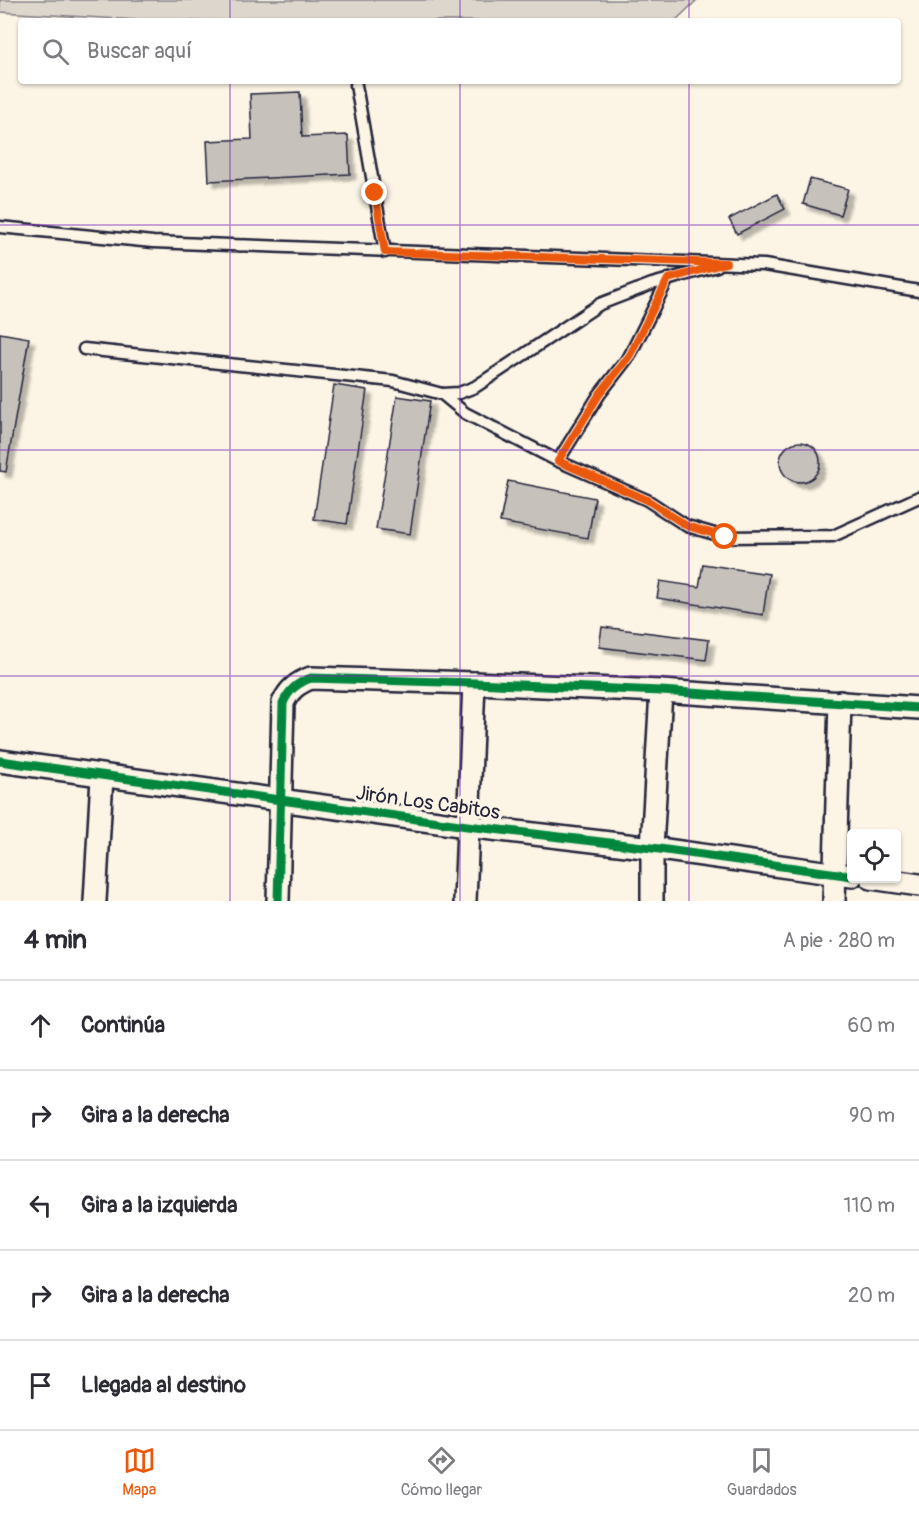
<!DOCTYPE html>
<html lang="es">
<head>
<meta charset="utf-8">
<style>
  :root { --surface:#fff; --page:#f2f2f3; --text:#2b2b33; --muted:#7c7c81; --line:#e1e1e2; --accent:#ea580c }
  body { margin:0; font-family:Pangolin,sans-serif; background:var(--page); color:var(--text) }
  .controls { position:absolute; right:18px; bottom:18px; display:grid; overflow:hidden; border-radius:6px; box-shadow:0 2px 4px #0004 }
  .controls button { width:54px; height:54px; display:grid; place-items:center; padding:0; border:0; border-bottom:2px solid var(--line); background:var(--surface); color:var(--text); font:30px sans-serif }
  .stop { position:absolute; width:18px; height:18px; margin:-14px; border:4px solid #ea580c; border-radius:50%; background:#fff }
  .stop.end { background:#ea580c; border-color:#fff; box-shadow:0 2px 6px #0008 }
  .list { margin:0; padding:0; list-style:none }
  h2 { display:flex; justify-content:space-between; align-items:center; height:78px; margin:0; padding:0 24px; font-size:26px }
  h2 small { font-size:20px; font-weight:400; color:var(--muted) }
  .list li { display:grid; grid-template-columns:39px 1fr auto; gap:18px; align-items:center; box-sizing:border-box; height:90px; padding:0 24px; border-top:2px solid var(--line) }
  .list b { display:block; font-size:22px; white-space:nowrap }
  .list em { font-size:20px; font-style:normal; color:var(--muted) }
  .icon { flex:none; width:33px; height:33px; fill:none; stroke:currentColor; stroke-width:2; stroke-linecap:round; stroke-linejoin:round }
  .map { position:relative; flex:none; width:919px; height:901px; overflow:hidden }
  .search { position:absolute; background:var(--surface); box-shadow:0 2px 4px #0004; left:18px; right:18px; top:18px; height:66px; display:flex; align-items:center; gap:15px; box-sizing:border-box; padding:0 21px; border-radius:6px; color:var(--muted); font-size:22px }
  .sheet { height:528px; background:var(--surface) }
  nav { display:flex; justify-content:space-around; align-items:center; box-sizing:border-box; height:84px; border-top:2px solid var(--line); background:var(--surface); font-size:16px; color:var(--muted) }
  nav a { display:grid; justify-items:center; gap:3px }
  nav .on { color:var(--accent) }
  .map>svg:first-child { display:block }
  .green { fill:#dcd6cc; stroke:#7f7c84; stroke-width:1.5 }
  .building { fill:#c6c1bb; stroke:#22223b; stroke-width:1.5; filter:url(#shadow) }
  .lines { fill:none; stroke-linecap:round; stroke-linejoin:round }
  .lane-casing { stroke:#22223b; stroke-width:15 }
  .street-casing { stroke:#22223b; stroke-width:26 }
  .lane { stroke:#fcf5e5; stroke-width:10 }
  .street { stroke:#fcf5e5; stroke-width:21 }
  .cycleway-casing { stroke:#fcf5e5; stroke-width:13 }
  .cycleway { stroke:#00873e; stroke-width:9 }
  .route { stroke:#ea580c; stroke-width:8 }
  .grid { fill:none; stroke:#7b2cbf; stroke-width:1.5; stroke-opacity:0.55 }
  .labels { text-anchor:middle; stroke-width:6; stroke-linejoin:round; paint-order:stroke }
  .street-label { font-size:20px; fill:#22223b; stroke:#fcf5e5 }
</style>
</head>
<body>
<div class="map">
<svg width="919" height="901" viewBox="0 0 919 901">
  <defs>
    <filter id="shadow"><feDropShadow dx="5.5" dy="5.5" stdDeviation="1.5" flood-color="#0004"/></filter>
  </defs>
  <rect width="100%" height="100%" fill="#fcf5e5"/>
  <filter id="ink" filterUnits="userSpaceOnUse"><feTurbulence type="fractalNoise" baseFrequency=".0167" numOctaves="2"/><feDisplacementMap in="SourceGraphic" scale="12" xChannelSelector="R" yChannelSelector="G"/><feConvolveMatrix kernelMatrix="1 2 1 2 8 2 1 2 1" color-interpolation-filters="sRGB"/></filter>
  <g filter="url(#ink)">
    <!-- green -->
    <polygon class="green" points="0,0 697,0 675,21 154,21 0,12"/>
    <!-- building -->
    <g class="building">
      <polygon points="300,92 302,137 348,135 350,174 209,181 207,141 252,139 250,94"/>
      <polygon points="810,179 848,189 840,215 803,204"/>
      <polygon points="777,194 785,209 737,234 729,219"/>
      <polygon points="0,333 29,338 6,472 0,471"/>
      <polygon points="334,385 367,390 347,524 314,519"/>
      <polygon points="397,396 430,401 410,534 376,529"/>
      <circle cx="800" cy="462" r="20"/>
      <polygon points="508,481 595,498 588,538 500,522"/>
      <polygon points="703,564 769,574 763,615 657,598 660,581 699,587"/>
      <polygon points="602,627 709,640 706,660 599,647"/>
    </g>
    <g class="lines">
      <defs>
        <g id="lane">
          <polyline points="356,85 385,252"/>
          <polyline points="0,227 153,242 764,265 919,291"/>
          <polyline points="84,349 393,381 442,394 465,413 558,461 647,500 687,526 725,537 833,536 919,497"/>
          <polyline points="442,394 459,393 475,387 600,304 652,284 717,266"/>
          <polyline points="558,461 599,395 630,355 668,279"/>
        </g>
        <g id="street">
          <polyline points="0,761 467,826 652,848 852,876"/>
          <polyline points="871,878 919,885"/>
          <polyline points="95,901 102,777"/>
          <path d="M278,901l5,-198c6,-13 14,-20 28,-25l163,5 187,8 258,17"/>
          <polyline points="465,901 474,683"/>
          <polyline points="652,901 652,848 661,691"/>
          <polyline points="834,901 840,702"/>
        </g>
      </defs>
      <!-- lane casing -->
      <use href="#lane" class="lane-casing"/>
      <!-- street casing -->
      <use href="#street" class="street-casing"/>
      <!-- lane -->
      <use href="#lane" class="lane"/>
      <!-- street -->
      <use href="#street" class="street"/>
      <defs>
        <g id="cycleway">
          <polyline points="0,761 467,826 652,848 852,876"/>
          <path d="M278,901l5,-198c6,-13 14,-20 28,-25l163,5 187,8 258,17"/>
        </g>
      </defs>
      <!-- cycleway casing -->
      <use href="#cycleway" class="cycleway-casing"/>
      <!-- cycleway -->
      <use href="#cycleway" class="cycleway"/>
    </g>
  </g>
  <g class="lines" filter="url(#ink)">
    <!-- route -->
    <polyline class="route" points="375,193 385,252 726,263 668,279 630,355 599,395 558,461 647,500 687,526 725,537"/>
  </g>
  <!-- grid -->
  <path class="grid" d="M230,0v21M460,0v21M689,0v21M230,81v820M460,81v820M689,81v820M0,225h919M0,450h919M0,676h919"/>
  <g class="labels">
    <!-- street labels -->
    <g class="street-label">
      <text transform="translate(428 802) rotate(8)" y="7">Jirón Los Cabitos</text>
    </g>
  </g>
</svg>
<div class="controls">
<button><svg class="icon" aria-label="locate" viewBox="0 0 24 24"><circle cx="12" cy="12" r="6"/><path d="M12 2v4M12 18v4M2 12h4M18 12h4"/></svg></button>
</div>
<div class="stop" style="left:725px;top:537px"></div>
<div class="stop end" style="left:375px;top:193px"></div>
<div class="search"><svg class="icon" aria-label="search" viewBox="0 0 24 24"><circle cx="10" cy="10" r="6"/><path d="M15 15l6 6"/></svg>Buscar aquí</div>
</div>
<section class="sheet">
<h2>4 min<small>A pie · 280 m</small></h2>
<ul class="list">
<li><svg class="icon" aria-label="ahead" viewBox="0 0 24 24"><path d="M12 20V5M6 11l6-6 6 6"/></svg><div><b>Continúa</b></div><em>60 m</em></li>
<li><svg class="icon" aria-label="right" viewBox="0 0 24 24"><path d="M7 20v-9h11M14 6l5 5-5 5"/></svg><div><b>Gira a la derecha</b></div><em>90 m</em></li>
<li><svg class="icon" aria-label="left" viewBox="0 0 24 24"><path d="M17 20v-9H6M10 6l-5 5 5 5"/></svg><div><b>Gira a la izquierda</b></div><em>110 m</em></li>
<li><svg class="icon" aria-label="right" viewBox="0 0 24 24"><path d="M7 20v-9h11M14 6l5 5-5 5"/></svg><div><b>Gira a la derecha</b></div><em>20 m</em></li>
<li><svg class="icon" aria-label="arrive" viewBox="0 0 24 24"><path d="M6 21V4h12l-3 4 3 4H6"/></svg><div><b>Llegada al destino</b></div></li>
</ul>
</section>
<nav>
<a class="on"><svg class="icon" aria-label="map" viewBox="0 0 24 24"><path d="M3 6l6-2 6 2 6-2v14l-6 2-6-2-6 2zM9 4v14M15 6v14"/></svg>Mapa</a>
<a><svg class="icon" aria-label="directions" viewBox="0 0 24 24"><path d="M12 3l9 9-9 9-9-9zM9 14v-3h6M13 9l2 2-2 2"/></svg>Cómo llegar</a>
<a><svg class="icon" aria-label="saved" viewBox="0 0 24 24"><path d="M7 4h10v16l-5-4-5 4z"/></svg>Guardados</a>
</nav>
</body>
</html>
